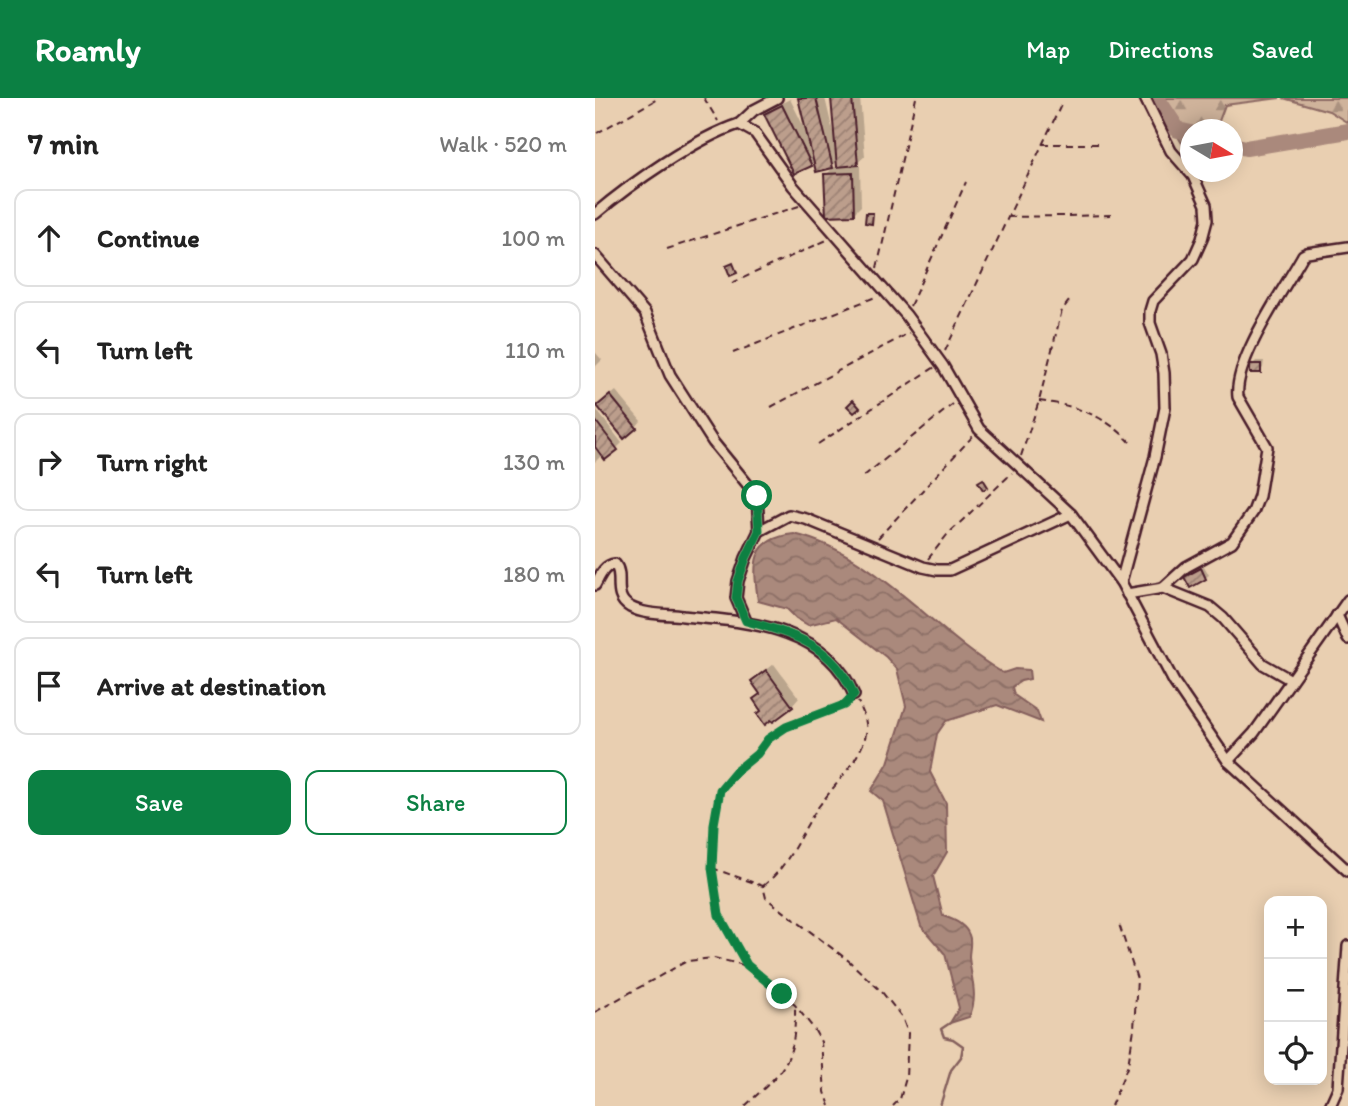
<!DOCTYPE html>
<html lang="en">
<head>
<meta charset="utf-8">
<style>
  :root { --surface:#fff; --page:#f2f2f2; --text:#222; --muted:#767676; --line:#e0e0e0; --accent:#0b8043 }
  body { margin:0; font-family:Itim,sans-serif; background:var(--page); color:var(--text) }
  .controls { position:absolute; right:21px; bottom:21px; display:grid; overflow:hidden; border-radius:14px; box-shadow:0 4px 18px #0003 }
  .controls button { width:63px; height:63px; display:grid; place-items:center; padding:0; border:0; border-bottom:2px solid var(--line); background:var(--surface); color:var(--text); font:35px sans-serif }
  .compass { position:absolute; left:585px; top:21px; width:63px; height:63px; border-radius:50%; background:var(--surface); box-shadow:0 4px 18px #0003; rotate:100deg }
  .stop { position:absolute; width:21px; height:21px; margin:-16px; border:5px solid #0b8043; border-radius:50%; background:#fff }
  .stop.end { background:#0b8043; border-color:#fff; box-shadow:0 2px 7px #0008 }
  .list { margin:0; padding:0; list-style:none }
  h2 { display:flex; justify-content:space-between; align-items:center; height:91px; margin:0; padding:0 28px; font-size:30px }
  h2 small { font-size:23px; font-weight:400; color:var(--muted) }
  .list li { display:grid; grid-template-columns:46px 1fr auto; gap:21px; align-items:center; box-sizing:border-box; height:98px; margin:0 14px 14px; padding:0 14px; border:2px solid var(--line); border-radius:14px }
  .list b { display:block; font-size:26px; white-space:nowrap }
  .list em { font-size:23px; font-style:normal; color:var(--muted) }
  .actions { display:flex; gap:14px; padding:21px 28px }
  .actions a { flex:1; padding:16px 0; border:2px solid var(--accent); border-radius:14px; text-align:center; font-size:24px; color:var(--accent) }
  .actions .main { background:var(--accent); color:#fff }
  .icon { flex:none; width:38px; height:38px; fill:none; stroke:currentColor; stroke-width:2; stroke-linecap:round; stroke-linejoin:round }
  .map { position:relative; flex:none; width:753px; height:1008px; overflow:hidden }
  header { display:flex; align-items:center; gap:42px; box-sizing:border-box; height:98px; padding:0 35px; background:var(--accent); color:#fff }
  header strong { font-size:33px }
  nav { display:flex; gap:38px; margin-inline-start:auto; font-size:24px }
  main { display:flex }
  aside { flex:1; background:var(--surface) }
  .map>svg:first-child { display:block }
  .forest { fill:url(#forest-firs); stroke:#8c6963; stroke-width:2 }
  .water { fill:url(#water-waves); stroke:#845f5c; stroke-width:2 }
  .shadow { fill:#0003 }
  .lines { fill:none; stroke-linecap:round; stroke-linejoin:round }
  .stream { stroke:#845f5c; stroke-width:2.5 }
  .river { stroke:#aa897c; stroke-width:16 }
  .building { fill:url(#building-hatch); stroke:#4a1f2b; stroke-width:2 }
  .minor-casing { stroke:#4a1f2b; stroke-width:14 }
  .path { stroke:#4a1f2b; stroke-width:2; stroke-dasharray:7 5; stroke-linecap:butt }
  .minor { stroke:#e9cfb1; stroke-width:9 }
  .route { stroke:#0b8043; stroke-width:9 }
</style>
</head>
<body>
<header>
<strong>Roamly</strong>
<nav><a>Map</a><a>Directions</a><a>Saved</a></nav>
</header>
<main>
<aside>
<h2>7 min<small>Walk · 520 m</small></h2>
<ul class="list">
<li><svg class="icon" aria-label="ahead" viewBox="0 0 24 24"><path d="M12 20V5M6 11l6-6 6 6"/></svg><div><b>Continue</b></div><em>100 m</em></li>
<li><svg class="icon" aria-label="left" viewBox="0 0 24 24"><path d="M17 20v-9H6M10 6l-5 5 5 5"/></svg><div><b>Turn left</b></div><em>110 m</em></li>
<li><svg class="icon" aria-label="right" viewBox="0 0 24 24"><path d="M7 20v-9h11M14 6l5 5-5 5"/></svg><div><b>Turn right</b></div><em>130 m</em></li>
<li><svg class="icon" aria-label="left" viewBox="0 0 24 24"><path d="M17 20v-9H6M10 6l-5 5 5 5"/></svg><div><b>Turn left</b></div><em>180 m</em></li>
<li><svg class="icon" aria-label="arrive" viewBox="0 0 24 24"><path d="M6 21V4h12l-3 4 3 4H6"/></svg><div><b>Arrive at destination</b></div></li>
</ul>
<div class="actions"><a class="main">Save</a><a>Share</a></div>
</aside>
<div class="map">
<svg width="753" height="1008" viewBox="0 0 753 1008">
  <defs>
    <pattern id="forest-firs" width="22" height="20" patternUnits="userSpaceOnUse" patternTransform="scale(1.75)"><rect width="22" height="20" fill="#cfb39b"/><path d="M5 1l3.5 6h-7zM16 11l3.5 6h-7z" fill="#aa917f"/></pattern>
    <pattern id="water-waves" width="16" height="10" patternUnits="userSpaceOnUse" patternTransform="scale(1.75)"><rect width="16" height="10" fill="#aa897c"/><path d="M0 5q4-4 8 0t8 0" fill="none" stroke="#8c6f66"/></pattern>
    <pattern id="building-hatch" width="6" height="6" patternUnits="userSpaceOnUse" patternTransform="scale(1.75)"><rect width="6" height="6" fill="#bc9e8c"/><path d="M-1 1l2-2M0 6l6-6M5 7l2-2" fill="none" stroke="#9b8073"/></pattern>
  </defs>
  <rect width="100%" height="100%" fill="#e9cfb1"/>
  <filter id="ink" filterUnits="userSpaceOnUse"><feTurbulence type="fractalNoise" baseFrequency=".0143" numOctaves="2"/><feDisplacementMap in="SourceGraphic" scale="14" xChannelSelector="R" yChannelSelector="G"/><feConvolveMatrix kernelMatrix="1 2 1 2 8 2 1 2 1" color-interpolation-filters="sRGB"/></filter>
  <g filter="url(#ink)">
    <!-- forest -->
    <g class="forest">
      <polygon points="554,0 685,0 630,7 621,31 596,32 595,59 571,18"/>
      <polygon points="688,0 753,0 753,25 734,13"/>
    </g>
    <!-- water -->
    <path class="water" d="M199,436c82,19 138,97 209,139l12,-4 14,1 1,9 -9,2 -9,6 2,8 23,16 4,11 -44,-17 -51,16 -9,13 -7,38 16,31 1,49 -14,24 10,40c10,3 22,8 26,19 3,6 0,15 0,22 2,22 10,39 0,60l-19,6 9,-15 -14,-54 -24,-28 -38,-125 -12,-10 17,-28 18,-57 -9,-37 -11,-12 -50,-39 -28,7 -12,-7 -9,-9 -29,-8c-5,-37 -8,-62 36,-67z"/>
    <!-- shadow -->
    <g class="shadow">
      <polygon points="205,0 230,0 238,34 240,34 238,0 265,0 270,58 259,68 265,68 266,108 258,116 231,77 239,69 243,69 243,63 237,68 220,62 216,66 172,17 179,9 195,1 211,33"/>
      <polygon points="0,254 7,262 0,269"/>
      <polygon points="661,263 669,263 668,270 665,273 657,267"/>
      <polygon points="21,293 46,323 41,329 10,302"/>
      <polygon points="0,310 27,345 21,351 8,356 0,364 0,351 2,354 5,352 0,346"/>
      <polygon points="609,468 614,477 610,480 595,476"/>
      <polygon points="179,566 204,600 197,608 168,612 167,595 158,583"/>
    </g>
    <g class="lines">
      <!-- stream -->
      <polyline class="stream" points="345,1008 356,972 366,959 368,948 358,941 349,939 346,931 355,925"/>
      <!-- river -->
      <g class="river">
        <polyline points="562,0 583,32 596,35"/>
        <polyline points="638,47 651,50 753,33"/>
      </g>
    </g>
    <!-- building -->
    <g class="building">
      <polygon points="203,0 221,0 238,70 221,74"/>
      <polygon points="236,0 257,0 263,67 242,69"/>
      <polygon points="187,7 217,68 199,76 169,16"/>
      <polygon points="258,75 259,117 231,118 229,76"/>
      <polygon points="271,115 278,115 277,126 270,125"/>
      <polygon points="138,165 142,175 135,178 131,168"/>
      <rect x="655" y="266" width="11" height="9"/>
      <polygon points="15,297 42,330 29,341 2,308"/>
      <polygon points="258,302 265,310 259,315 252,308"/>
      <polygon points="0,322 23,352 10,362 0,349"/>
      <polygon points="388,381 393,389 388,392 383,384"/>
      <polygon points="606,470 611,481 595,490 589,479"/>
      <polygon points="171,572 198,609 178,624 176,622 170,627 162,616 166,613 158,601 165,596 156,583"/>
    </g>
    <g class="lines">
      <defs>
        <g id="minor">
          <polyline points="144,26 159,12 182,0"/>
          <path d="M0,116c35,-30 101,-76 144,-90l16,9 38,53 113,129 37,51 36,63 92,85 50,68 53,100 54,79 120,110"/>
          <polyline points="0,157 50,215 75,277 118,344 162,398 164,433 151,460 143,483 141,500 151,523"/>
          <polyline points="164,433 194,417 211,421 328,469 342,472 355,472 476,416"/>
          <polyline points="526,484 560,359 570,310 569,275 566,256 555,225 555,213 558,203 598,161 607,141 612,122 611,107 598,78 576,53 550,0"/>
          <path d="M0,487c5,-9 9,-20 20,-21 10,12 -4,32 15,43 15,8 36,7 53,9 64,6 143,9 171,79"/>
          <path d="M568,490l23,-21 46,-25 21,-30 6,-16 8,-49 -29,-50c-5,-36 47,-109 65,-142l4,-2 41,-6"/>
          <polyline points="532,496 568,490 615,509 628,520 668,566 696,582"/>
          <polyline points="742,517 753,541"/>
          <polyline points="633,663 659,635 753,502"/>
          <polyline points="735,1008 743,990 753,848"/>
        </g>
      </defs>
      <!-- minor casing -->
      <use href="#minor" class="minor-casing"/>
      <!-- path -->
      <g class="path">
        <polyline points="109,0 123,23"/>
        <polyline points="2,35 64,0"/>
        <polyline points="447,46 502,46"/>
        <polyline points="413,119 520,117"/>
        <polyline points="72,151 204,108"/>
        <polyline points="282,170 321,0"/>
        <polyline points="137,185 232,142"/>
        <polyline points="315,208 371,84"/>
        <polyline points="350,253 466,7"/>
        <polyline points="138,255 283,198"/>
        <path d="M444,303c35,4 66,14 91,41"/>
        <polyline points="176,309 314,235"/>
        <polyline points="223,346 340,269"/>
        <polyline points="426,358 444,303 467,212 474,203"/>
        <polyline points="269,378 358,306"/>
        <polyline points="283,440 379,337"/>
        <polyline points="333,461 352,437 417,375"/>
        <polyline points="117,770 168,788 171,800 254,863 287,894 307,919 313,935 311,980 305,1001 298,1008"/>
        <path d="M168,788c27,-21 37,-53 56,-80 14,-19 40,-46 46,-68 4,-13 -1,-24 -7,-36"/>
        <polyline points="0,914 92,863 119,860 149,867"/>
        <path d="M150,1008c40,-37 51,-44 50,-100"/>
        <polyline points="235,1008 230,994 226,944 219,931 200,907 152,867 124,817 117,770 119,726 125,692 140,674 162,656 173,641 191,629 236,612 253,603"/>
        <polyline points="516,1008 533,967 539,931 542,881 523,823"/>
      </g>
      <!-- minor -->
      <use href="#minor" class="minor"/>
    </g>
  </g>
  <g class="lines" filter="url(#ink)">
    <!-- route -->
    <path class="route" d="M162,398l2,35 -13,27 -8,23 -2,17 10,23c47,12 88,25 108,74l-10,10 -58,22 -18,12 -11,15 -22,18 -15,18 -6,34 -2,44 7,47 28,50 35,29"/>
  </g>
</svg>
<div class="controls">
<button>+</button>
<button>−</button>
<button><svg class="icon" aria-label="locate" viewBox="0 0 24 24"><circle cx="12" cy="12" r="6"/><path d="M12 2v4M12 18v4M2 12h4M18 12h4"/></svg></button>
</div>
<svg class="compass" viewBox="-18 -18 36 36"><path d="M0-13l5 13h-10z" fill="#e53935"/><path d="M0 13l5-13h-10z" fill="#767676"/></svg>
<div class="stop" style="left:162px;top:398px"></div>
<div class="stop end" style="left:187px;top:896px"></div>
</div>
</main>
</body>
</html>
